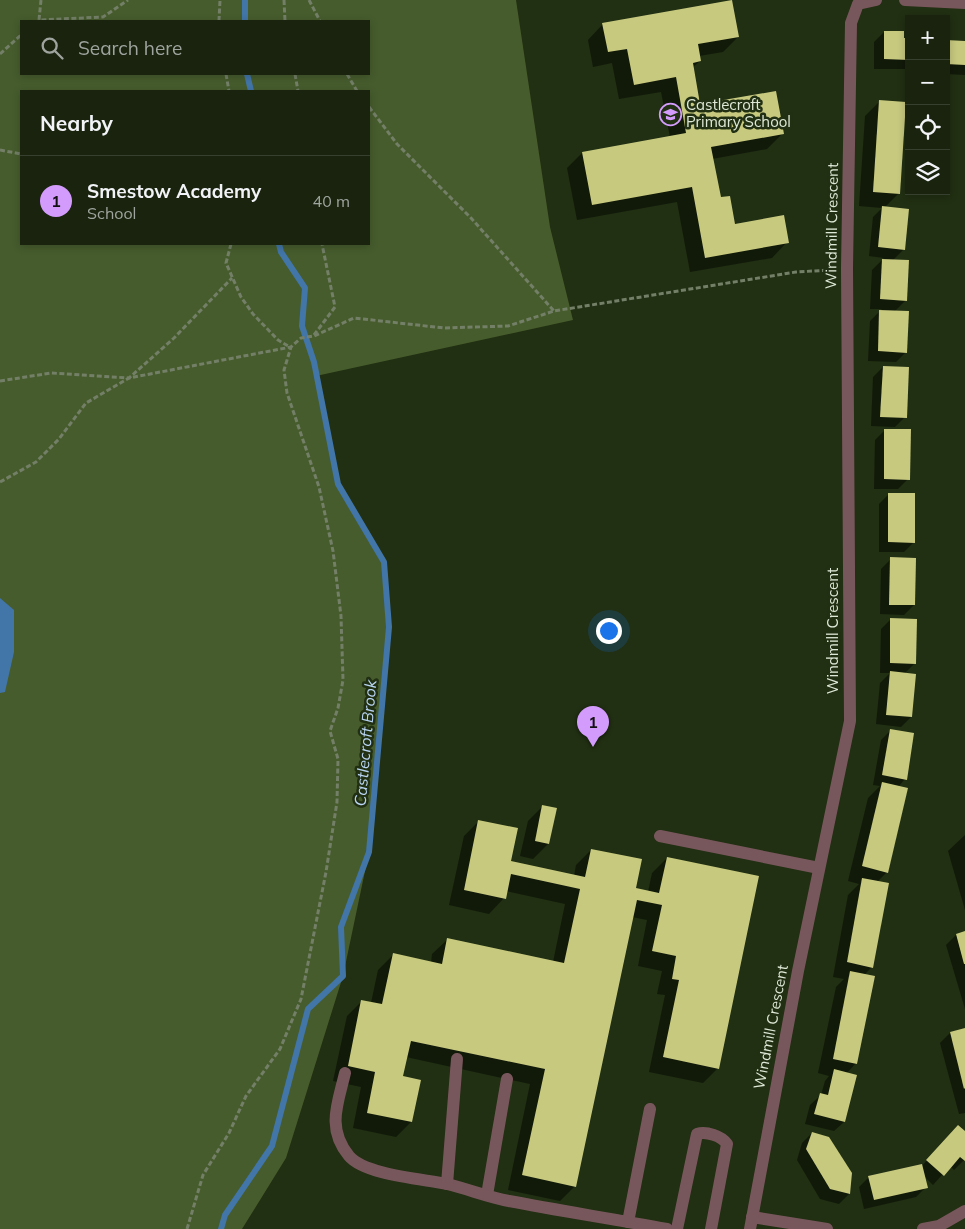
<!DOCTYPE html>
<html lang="en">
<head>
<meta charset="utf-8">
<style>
  :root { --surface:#19230e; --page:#222b17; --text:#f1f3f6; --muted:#9fa49e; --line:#37402e; --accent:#d39cfc }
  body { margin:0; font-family:Mulish,sans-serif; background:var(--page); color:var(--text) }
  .controls { position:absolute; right:15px; top:15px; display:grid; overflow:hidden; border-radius:0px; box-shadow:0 2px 8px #0003 }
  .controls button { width:45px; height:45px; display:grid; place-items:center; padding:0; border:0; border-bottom:1px solid var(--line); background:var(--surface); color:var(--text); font:25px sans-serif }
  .you { position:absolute; left:608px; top:630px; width:18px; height:18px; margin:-12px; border:4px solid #fff; border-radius:50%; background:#1a73e8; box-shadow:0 0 0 8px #1a73e833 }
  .badge { display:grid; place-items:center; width:32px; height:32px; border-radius:50%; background:var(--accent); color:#111; font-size:16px; font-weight:700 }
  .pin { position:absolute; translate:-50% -41px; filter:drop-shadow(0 1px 2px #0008) }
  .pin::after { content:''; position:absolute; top:26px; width:18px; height:15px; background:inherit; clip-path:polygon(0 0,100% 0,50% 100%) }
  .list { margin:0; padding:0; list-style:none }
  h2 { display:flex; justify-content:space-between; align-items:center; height:65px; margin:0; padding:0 20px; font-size:21px }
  h2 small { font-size:16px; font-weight:400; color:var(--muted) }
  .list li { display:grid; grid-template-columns:32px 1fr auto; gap:15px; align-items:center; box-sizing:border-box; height:90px; padding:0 20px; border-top:1px solid var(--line) }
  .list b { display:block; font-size:19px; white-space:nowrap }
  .list p { margin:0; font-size:16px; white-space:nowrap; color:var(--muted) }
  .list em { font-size:16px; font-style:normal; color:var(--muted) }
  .icon { flex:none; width:28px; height:28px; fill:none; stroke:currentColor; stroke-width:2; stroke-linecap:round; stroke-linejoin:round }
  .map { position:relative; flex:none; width:965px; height:1229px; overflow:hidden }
  .search { position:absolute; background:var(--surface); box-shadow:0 2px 8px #0003; left:20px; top:20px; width:350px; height:55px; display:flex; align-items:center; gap:12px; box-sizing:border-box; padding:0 18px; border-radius:0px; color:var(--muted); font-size:19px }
  .panel { position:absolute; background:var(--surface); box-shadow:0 2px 8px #0003; left:20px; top:90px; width:350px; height:155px; border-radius:0px }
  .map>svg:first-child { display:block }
  .green { fill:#465c2d; fill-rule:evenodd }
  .water { fill:#4275a8 }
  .shadow { fill:#0007 }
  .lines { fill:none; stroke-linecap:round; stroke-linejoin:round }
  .stream { stroke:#4275a8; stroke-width:6 }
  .building { fill:#c7c97f }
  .path { stroke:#737f67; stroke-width:3; stroke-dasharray:5 2.5; stroke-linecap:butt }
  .minor { stroke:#78575c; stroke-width:12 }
  .labels { text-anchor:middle; stroke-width:5; stroke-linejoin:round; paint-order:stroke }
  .poi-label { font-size:15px; fill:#dee8d6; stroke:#212f12; text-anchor:start }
  .street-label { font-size:15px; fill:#dee8d6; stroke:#212f12 }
  .water-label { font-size:16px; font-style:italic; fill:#b8d4f2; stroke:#212f12 }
</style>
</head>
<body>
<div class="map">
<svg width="965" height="1229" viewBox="0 0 965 1229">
  <rect width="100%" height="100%" fill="#212f12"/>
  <!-- green -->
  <path class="green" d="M0,0h516l34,227 23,93 -257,56 22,108 46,78 5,65 -20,225 -26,124 -57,182 -44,71h-242zM21,21h348v53h-348zM21,91h348v153h-348z"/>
  <!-- water -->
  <polygon class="water" points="0,598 14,610 14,652 5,692 0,693"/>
  <!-- shadow -->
  <g class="shadow">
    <polygon points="603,24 738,37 723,52 699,56 700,61 692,68 699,106 782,134 767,149 712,159 720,199 734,225 787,242 772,258 690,272 677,202 577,220 567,168 582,153 670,137 661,92 619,99 612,63 593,67 588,40"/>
    <polygon points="884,32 903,39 909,39 909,69 874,69 874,42"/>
    <polygon points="946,42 965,42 965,75 946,74"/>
    <polygon points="880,101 899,193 885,207 904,249 893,260 906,300 894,312 906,352 896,362 868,361 870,321 882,309 870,309 872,270 884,258 869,256 873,217 882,208 859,206 865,116"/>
    <polygon points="883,367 905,417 895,427 871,426 873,377"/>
    <polygon points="885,430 908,479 898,489 874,489 875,440"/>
    <polygon points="889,494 914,542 904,552 879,552 879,504"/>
    <polygon points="891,559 914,605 904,615 880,614 881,569"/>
    <polygon points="891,619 915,663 904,674 911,717 901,727 876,724 880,683 890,673 880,673 881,629"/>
    <polygon points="891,730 905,779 898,787 887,872 877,882 872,967 864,975 856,1063 846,1074 844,1122 834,1131 805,1124 810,1105 821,1095 825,1081 829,1076 818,1073 836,987 844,979 833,977 848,895 859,884 848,881 868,798 880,786 873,785 881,740"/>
    <polygon points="543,806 548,844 533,859 520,856 528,821"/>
    <polygon points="479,821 510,862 574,876 576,865 591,850 635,889 648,892 652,873 667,858 718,1068 703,1083 649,1072 665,995 657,994 662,971 638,966 647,920 632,917 575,1186 560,1201 508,1190 530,1084 406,1057 402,1077 411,1122 396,1137 353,1128 361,1087 333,1081 347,1016 362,1001 371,1003 378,970 393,955 431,963 432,954 448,939 553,962 565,904 506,891 504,898 489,914 449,905 464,836"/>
    <polygon points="965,835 965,910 948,851"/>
    <polygon points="965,932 965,1009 946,945 956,935"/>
    <polygon points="965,1029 965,1113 959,1114 940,1043 950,1033"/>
    <polygon points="965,1132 965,1159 954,1170 950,1166 933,1185 924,1176 926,1187 916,1197 864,1209 859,1187 869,1177 921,1167 949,1136"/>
    <polygon points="812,1133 851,1174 849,1194 839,1204 820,1199 797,1160 802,1143"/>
  </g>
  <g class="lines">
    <!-- stream -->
    <g class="stream">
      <polyline points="245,0 245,21"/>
      <polyline points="247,74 251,91"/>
      <polyline points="221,1229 225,1215 272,1146 308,1009 343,976 341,927 369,852 389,627 384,562 338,484 314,362 302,326 305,288 281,252 279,244"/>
    </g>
  </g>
  <!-- building -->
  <g class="building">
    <polygon points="732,0 739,37 698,44 701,61 693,63 700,104 776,91 784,134 711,147 721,197 730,196 735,224 784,215 789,243 705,258 692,187 592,205 582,152 686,133 676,77 634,85 627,49 608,52 602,23"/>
    <polygon points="884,31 904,31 904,38 909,38 909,60 884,59"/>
    <polygon points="946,40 965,41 965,65 946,64"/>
    <polygon points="879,100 906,102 900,194 873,192"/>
    <polygon points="882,206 909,209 905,250 878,247"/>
    <polygon points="882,259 909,260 907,301 880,299"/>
    <polygon points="879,310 909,311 907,353 878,351"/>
    <polygon points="883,366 909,367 907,418 880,417"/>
    <polygon points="884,429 911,429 910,480 884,479"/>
    <polygon points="888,493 915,493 915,543 888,542"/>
    <polygon points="890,557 916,558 915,605 889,605"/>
    <polygon points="890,618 917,619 916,664 890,663"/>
    <polygon points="890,671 916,674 912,717 886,715"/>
    <polygon points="890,729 914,733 907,780 882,775"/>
    <polygon points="882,782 908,788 888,873 862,866"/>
    <polygon points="542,805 557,808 549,844 535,841"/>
    <polygon points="478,820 518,828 511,861 585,877 591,849 642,859 636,888 659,893 667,857 759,876 719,1069 663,1057 679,980 672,979 676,956 652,951 662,905 637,900 576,1187 522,1175 545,1069 411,1041 403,1076 421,1080 412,1122 367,1113 375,1072 348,1066 361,1000 382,1004 393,953 442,964 447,938 564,963 580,889 511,874 506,899 464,890"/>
    <polygon points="862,878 889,883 873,968 847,962"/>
    <polygon points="965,931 965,964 964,964 956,934"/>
    <polygon points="850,971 875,976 857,1064 833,1059"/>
    <polygon points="965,1028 965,1088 964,1089 950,1032"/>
    <polygon points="834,1069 857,1075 845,1122 814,1114 820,1093 828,1095"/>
    <polygon points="958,1125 965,1131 965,1161 960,1157 944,1176 926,1160"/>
    <polygon points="812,1132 829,1137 852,1173 850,1194 830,1189 806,1149"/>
    <polygon points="922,1164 928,1188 874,1200 868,1176"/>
  </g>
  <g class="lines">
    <!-- path -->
    <g class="path">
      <polyline points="41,0 39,20 103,17 128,0"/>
      <polyline points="284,0 285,21"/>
      <polyline points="309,0 320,21"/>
      <polyline points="219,21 220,0"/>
      <polyline points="0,54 21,35"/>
      <polyline points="226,74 229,91"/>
      <polyline points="295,74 298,91"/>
      <polyline points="347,74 357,91"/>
      <polyline points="369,107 397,144 471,218 554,311"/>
      <polyline points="0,150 21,154"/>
      <polyline points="231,244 226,263 241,297 253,314 278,340 290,347"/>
      <polyline points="314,335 335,307 322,244"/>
      <polyline points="0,381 51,373 129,378 174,338 232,278"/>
      <polyline points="0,482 36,462 59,439 86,403 129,378 291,347"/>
      <polyline points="187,1229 203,1175 229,1133 246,1096 280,1049 301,999 326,872 337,802 338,759 330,731 338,708 343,680 341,616 333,551 319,487 287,393 284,370 291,347 301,338 314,336 354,318 444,328 508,326 554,311 796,272 831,270"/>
    </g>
    <!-- minor -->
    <g class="minor">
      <polyline points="905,0 965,3"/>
      <polyline points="660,836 819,868"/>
      <path d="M345,1073c-7,30 -19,55 4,83 16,19 74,23 98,28 21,5 41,13 62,17 52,10 105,18 158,28"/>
      <polyline points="447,1184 457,1059"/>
      <polyline points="487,1195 507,1079"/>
      <polyline points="752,1217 827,1229"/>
      <polyline points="628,1222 650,1109"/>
      <path d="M677,1229l20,-95c9,-3 25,2 30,10l-16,85"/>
      <polyline points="750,1229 798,971 850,721 847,268 851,23 858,4 876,0"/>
      <polyline points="923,1229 939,1226 965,1211"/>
    </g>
  </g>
  <!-- icons -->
  <defs>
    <symbol id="school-ring" viewBox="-11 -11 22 22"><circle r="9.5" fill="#212f12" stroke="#d39cfc" stroke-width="1.5"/><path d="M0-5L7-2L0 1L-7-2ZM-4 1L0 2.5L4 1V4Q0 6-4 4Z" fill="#d39cfc"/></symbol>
  </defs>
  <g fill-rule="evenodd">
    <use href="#school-ring" x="658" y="102" width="25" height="25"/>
  </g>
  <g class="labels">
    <!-- poi labels -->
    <g class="poi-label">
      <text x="686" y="110">Castlecroft<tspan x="686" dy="17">Primary School</tspan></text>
    </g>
    <!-- street labels -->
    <g class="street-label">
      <text transform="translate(832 226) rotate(-89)" y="5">Windmill Crescent</text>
      <text transform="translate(833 631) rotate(-90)" y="5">Windmill Crescent</text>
      <text transform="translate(771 1027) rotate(-79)" y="5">Windmill Crescent</text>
    </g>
    <!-- water labels -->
    <g class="water-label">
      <text transform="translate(365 743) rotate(-85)" y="6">Castlecroft Brook</text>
    </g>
  </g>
</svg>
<div class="controls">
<button>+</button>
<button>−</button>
<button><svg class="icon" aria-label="locate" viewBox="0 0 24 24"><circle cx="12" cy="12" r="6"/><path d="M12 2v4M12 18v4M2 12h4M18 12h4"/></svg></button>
<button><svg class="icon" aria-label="layers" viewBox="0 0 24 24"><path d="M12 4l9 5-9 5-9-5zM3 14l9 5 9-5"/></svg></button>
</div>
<div class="you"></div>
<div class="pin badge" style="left:593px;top:747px">1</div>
<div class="search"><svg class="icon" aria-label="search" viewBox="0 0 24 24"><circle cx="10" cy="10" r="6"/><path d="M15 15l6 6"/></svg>Search here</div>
<section class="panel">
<h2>Nearby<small></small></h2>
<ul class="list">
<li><span class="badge">1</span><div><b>Smestow Academy</b><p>School</p></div><em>40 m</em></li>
</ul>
</section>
</div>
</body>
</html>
